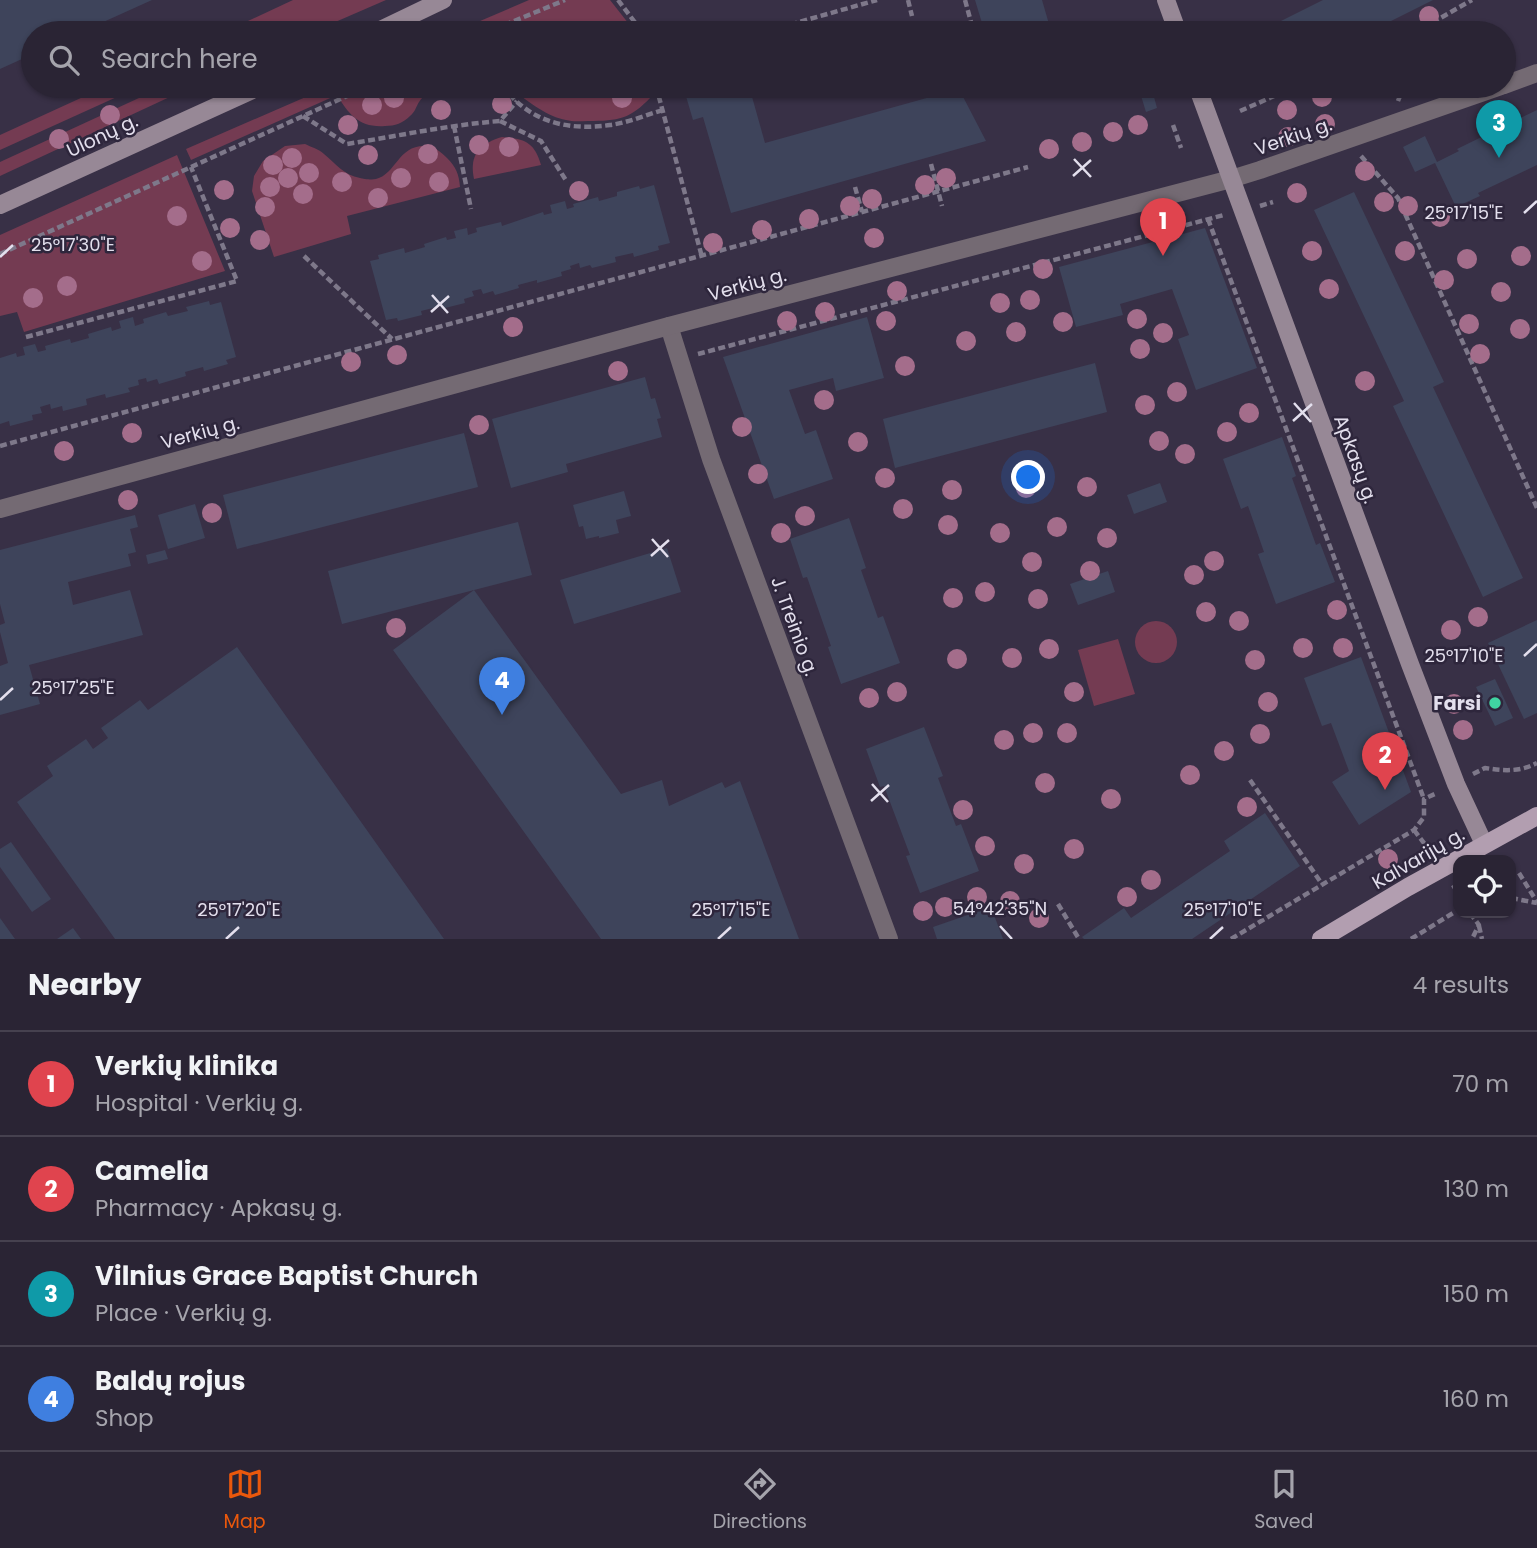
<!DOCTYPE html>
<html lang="en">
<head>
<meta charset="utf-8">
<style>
  :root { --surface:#2a2434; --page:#363040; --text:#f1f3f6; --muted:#a5a4ac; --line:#46414f; --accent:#ea580c }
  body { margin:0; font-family:Poppins,sans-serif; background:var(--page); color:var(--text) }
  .controls { position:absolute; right:21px; bottom:21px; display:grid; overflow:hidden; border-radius:14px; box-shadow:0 2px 5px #0004 }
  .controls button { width:63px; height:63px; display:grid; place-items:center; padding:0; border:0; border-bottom:2px solid var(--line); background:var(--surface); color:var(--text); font:35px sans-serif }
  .you { position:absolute; left:1029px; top:478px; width:24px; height:24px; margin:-18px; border:5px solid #fff; border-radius:50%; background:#1a73e8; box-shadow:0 0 0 10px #1a73e833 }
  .badge { display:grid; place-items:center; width:46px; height:46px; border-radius:50%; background:var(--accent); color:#fff; font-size:23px; font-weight:700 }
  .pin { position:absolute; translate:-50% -58px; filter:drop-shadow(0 2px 4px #0008) }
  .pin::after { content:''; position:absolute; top:37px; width:24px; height:21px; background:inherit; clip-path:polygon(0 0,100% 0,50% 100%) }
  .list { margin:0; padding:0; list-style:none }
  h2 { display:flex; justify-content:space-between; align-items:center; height:91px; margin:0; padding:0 28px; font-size:30px }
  h2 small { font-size:23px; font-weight:400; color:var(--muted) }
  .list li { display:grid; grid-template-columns:46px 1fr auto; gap:21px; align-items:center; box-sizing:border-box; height:105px; padding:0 28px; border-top:2px solid var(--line) }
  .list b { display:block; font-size:26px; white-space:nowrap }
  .list p { margin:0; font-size:23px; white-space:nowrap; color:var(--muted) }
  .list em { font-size:23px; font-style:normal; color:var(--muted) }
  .icon { flex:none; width:38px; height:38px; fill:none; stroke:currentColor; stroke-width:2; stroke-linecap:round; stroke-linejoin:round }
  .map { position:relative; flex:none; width:1537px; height:939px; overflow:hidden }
  .search { position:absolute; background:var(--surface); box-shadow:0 2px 5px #0004; left:21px; right:21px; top:21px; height:77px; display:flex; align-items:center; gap:18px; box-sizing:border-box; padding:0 24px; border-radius:38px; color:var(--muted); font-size:26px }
  .sheet { height:511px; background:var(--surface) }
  nav { display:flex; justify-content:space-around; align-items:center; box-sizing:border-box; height:98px; border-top:2px solid var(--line); background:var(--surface); font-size:19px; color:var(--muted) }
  nav a { display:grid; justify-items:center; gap:4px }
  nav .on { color:var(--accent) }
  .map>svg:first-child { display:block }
  .green { fill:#743b52 }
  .building { fill:#3e445b }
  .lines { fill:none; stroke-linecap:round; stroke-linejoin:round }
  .path { stroke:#7e788a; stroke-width:4.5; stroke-dasharray:7 3.5; stroke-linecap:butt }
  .street { stroke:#746a73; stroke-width:18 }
  .secondary { stroke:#978896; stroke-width:18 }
  .primary { stroke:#b29eb0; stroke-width:18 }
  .tree { fill:#a46d8b }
  .ticks { fill:none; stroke:#e3dfed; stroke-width:2.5 }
  .poi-dot { fill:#40d4a2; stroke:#2e263c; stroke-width:2.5 }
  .labels { text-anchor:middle; stroke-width:5; stroke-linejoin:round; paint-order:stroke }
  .street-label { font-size:19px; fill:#e3dfed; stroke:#2e263c }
  .poi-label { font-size:19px; font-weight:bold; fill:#e3dfed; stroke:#2e263c; text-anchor:end }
  .ticks-label { font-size:18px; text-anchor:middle; fill:#e3dfed; stroke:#2e263c; stroke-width:5; stroke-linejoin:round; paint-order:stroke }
</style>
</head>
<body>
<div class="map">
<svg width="1537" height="939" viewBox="0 0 1537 939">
  <rect width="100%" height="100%" fill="#383046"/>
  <!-- green -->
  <g class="green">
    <polygon points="293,0 386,0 310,33 222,33"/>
    <polygon points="529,0 610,0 636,33 452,33"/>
    <polygon points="107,86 141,86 0,150 0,135"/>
    <polygon points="165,86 179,86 174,95 0,176 0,162"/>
    <path d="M331,86h111c-9,3 -18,8 -23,16 -3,5 -4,10 -9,14 -7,7 -15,10 -25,10 -25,2 -36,-11 -48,-31l-146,65 -5,-11z"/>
    <path d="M478,86h171l2,11c-21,22 -32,24 -63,24 -7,0 -15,1 -22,-1 -18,-3 -37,-18 -52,-29l-7,6v11l-7,3 -2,-13 -9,-7z"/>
    <path d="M502,137c23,2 32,5 39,28l-67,14c-5,-24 5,-35 28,-42z"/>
    <path d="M305,144c6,3 14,5 19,10 12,10 20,21 36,24 3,1 12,2 16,1 20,-5 22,-33 48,-33 10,0 16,5 23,12 9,9 12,16 13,29l-113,29 4,18 -77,23 -22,-66 2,-15 9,-15 22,-15z"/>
    <polygon points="177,155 225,271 24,332 17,312 0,316 0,235"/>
    <circle cx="1156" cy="642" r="21"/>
    <polygon points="1118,639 1135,694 1094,706 1078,650"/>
  </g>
  <!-- building -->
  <g class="building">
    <polygon points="0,0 152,0 79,33 33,33 33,54 0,69"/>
    <polygon points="975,0 1042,0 1051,31 1042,33 985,33"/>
    <polygon points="1323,0 1433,0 1367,33 1257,33"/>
    <polygon points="683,86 749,86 765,143 959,89 986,141 731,213 703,117 693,120"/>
    <polygon points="1138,86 1151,86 1157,108 1146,112"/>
    <polygon points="1537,110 1537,165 1478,193 1480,196 1456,207 1435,163 1415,172 1403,147 1425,136 1437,162 1459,151 1457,149"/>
    <polygon points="654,185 670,243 658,246 659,250 634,257 633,253 615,257 616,262 592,268 590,265 580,268 579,263 570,266 571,269 561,272 562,276 537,283 537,280 518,285 519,288 495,295 493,291 483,294 481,289 472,291 474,296 464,299 465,303 441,309 441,306 421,311 422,315 398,321 397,318 386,320 370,261 379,259 378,255 404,248 405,253 425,247 424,244 446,237 447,240 456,238 454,231 467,228 468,235 477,232 476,228 501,222 502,226 543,212 544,215 552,213 550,205 565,201 567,209 574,207 573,204 598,197 599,201 617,196 617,192 639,186 640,189"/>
    <polygon points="1354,192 1444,382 1433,387 1523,578 1483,597 1393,406 1404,401 1314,210"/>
    <polygon points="1205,228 1257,368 1196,390 1178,339 1189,335 1172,289 1120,304 1123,315 1076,327 1059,267"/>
    <polygon points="209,301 210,305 221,302 236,357 226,360 228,364 204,371 203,367 185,372 186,376 159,384 157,379 147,382 146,378 138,380 139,385 128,388 130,392 106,398 105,394 86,399 87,405 63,411 62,406 51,409 50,404 40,407 42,413 32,415 33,420 10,426 9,421 0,424 0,358 16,353 17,357 25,355 23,347 35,344 38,352 46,350 45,346 70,339 71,343 89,338 88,334 111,327 112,331 121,328 119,321 133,317 135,326 144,323 143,319 166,312 168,316 188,311 186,307"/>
    <polygon points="867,317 884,378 836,391 833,378 789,390 805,434 816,430 833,479 774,499 723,357"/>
    <polygon points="1095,363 1107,412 895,468 883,419"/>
    <polygon points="645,377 651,399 655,398 661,418 657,419 662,437 566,464 568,472 511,488 492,419"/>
    <polygon points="464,433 478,487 237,549 223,495"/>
    <polygon points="1282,437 1296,476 1292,478 1316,545 1320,543 1335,582 1276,604 1258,554 1264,552 1248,506 1241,509 1223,459"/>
    <polygon points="1160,483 1167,502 1134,514 1127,495"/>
    <polygon points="624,491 631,516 616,520 619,533 599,538 599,536 586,539 583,526 579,527 573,505"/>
    <polygon points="195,504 205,538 168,549 158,515"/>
    <polygon points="135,515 138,527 130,529 136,552 128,554 131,566 68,582 73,605 130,590 143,635 29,665 40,704 0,715 0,666 8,663 0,632 0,625 5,623 0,604 0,550"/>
    <polygon points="849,518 866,568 861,570 878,618 883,616 900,663 841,684 828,647 831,646 807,577 803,578 790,539"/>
    <polygon points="518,522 532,575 342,624 328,571"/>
    <polygon points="667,548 681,592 574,624 560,580"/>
    <polygon points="165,550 168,559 148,564 146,555"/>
    <polygon points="1108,571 1115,592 1078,605 1070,584"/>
    <polygon points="474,590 621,794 662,780 669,806 722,782 725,788 740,781 799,939 601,939 393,650"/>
    <polygon points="1537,620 1537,713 1524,719 1488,643"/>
    <polygon points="237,647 444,939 115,939 17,802 53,776 47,766 86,739 93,749 108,738 101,728 140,700 148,710"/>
    <polygon points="1361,657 1411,792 1359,825 1332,782 1349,771 1331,723 1322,726 1304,678"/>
    <polygon points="1495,679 1513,718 1495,726 1476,687"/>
    <polygon points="924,727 943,776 938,778 956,826 961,824 979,871 920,893 906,856 910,855 884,786 880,787 866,749"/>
    <polygon points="1265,813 1300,866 1192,939 1084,939 1082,937 1124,908 1131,918 1230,851 1224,841"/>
    <polygon points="11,842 51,899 32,912 0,867 0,849"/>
    <polygon points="991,907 1003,939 937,939 933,927"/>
    <polygon points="0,918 15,939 0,939"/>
    <polygon points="73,928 81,939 57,939"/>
  </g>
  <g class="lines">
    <!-- path -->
    <g class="path">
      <polyline points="618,0 643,33"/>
      <polyline points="908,0 912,16"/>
      <polyline points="965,0 974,33"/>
      <polyline points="485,33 565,0"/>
      <polyline points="760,33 877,0"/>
      <polyline points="1082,33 1087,32"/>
      <polyline points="1414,33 1472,0"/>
      <path d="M503,86c26,36 64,45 107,39 17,-2 36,-10 53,-15"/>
      <polyline points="656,86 702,257"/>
      <polyline points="1398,101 1404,86"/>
      <polyline points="1240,111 1297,86"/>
      <path d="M303,116l44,28c51,-8 101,-19 153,-23l17,-20"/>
      <polyline points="500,121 541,141 567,182"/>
      <polyline points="1173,125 1181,148"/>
      <polyline points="454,126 471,209"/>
      <polyline points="1361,156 1398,198 1537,508"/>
      <polyline points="931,164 942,206"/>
      <polyline points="855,187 862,212"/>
      <polyline points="1260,206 1273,202"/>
      <polyline points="1208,219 1424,799"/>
      <polyline points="0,254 369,86"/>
      <polyline points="304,256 392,339"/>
      <polyline points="26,337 237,281 191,167"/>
      <polyline points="698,354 1224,215"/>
      <polyline points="0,446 1028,167"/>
      <path d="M1473,774l12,-6c19,3 35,4 52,-5"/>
      <polyline points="1250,780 1322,884"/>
      <polyline points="1414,830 1430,851"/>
      <polyline points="1519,873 1537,902"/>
      <polyline points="1453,885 1458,893"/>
      <polyline points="1511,898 1537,903"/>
      <polyline points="1058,904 1079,939"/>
      <polyline points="1470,913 1479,925 1472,939"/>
      <polyline points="1479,926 1482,939"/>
      <polyline points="1231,939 1414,830 1424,817 1424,799 1437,793"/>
      <polyline points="1411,939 1458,910"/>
    </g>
    <!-- street -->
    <g class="street">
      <polyline points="1504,85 1537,73"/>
      <polyline points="669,326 711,459 889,939"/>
      <polyline points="0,509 669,326 1231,179 1260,170 1501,86"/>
    </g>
    <!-- secondary -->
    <g class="secondary">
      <polyline points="1166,0 1178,33"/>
      <polyline points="374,33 443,0"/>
      <polyline points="1197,86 1410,664 1456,784 1484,844"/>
      <polyline points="0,205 261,86"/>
    </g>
    <!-- primary -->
    <polyline class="primary" points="1321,939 1408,887 1537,816"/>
  </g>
  <!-- trees -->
  <g class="tree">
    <circle cx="1429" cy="16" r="10"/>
    <circle cx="1322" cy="97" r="10"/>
    <circle cx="394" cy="98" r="10"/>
    <circle cx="622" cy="98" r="10"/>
    <circle cx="502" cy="104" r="10"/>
    <circle cx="372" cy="105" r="10"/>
    <circle cx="441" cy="110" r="10"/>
    <circle cx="1287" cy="110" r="10"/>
    <circle cx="110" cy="115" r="10"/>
    <circle cx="1325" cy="124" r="10"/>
    <circle cx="348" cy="125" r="10"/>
    <circle cx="1138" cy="125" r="10"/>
    <circle cx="1113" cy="132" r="10"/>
    <circle cx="1288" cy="137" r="10"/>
    <circle cx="59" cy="139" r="10"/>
    <circle cx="1082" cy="142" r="10"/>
    <circle cx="479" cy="145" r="10"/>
    <circle cx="509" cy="147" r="10"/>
    <circle cx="1049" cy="149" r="10"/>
    <circle cx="428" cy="154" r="10"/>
    <circle cx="368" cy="155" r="10"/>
    <circle cx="292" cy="158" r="10"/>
    <circle cx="273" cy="165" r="10"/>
    <circle cx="1365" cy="171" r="10"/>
    <circle cx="309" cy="173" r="10"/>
    <circle cx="288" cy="178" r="10"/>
    <circle cx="401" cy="178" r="10"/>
    <circle cx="946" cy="178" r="10"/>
    <circle cx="342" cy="182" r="10"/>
    <circle cx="439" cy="182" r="10"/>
    <circle cx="925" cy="185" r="10"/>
    <circle cx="270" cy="187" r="10"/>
    <circle cx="224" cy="190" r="10"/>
    <circle cx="579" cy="191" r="10"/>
    <circle cx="1297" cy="193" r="10"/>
    <circle cx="303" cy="194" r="10"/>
    <circle cx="378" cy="198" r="10"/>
    <circle cx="872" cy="199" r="10"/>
    <circle cx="1384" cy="202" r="10"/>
    <circle cx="850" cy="206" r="10"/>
    <circle cx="1408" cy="206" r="10"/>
    <circle cx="265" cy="207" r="10"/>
    <circle cx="177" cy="216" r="10"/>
    <circle cx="1440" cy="217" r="10"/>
    <circle cx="809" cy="219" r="10"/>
    <circle cx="230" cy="228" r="10"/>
    <circle cx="762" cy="230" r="10"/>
    <circle cx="874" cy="238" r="10"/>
    <circle cx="260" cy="240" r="10"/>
    <circle cx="713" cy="243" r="10"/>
    <circle cx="1312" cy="251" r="10"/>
    <circle cx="1405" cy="251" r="10"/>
    <circle cx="1521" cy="256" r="10"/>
    <circle cx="1467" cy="259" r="10"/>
    <circle cx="202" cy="261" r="10"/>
    <circle cx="1043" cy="269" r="10"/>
    <circle cx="1444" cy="280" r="10"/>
    <circle cx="67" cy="286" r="10"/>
    <circle cx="1329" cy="289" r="10"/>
    <circle cx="897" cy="291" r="10"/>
    <circle cx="1501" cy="292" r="10"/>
    <circle cx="33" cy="298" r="10"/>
    <circle cx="1030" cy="300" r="10"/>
    <circle cx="1000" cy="303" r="10"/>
    <circle cx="825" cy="312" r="10"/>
    <circle cx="1137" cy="319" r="10"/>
    <circle cx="787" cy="321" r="10"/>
    <circle cx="886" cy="321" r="10"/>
    <circle cx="1063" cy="322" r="10"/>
    <circle cx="1469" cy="324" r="10"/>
    <circle cx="513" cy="327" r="10"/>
    <circle cx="1520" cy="329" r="10"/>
    <circle cx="1016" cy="332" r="10"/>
    <circle cx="1163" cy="333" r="10"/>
    <circle cx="966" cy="341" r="10"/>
    <circle cx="1140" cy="349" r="10"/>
    <circle cx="1480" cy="354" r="10"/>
    <circle cx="397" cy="355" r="10"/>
    <circle cx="351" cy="362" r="10"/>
    <circle cx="905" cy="366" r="10"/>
    <circle cx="618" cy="371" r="10"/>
    <circle cx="1365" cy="381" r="10"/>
    <circle cx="1177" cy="392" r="10"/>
    <circle cx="824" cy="400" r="10"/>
    <circle cx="1145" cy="405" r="10"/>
    <circle cx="1249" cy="413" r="10"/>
    <circle cx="479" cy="425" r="10"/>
    <circle cx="742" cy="427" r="10"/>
    <circle cx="1227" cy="432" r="10"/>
    <circle cx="132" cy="433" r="10"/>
    <circle cx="1159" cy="441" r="10"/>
    <circle cx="858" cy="442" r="10"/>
    <circle cx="64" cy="451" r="10"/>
    <circle cx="1185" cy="454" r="10"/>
    <circle cx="758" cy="474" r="10"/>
    <circle cx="885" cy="478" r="10"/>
    <circle cx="1087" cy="487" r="10"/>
    <circle cx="1026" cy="488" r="10"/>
    <circle cx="952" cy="490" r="10"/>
    <circle cx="128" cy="500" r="10"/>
    <circle cx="903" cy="509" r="10"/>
    <circle cx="212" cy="513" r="10"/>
    <circle cx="805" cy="516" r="10"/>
    <circle cx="948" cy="525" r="10"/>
    <circle cx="1057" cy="527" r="10"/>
    <circle cx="781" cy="533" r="10"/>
    <circle cx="1000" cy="533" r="10"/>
    <circle cx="1107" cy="538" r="10"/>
    <circle cx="1214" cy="561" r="10"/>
    <circle cx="1032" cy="562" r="10"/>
    <circle cx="1090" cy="571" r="10"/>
    <circle cx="1194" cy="575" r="10"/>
    <circle cx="985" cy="592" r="10"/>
    <circle cx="953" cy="598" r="10"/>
    <circle cx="1038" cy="599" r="10"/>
    <circle cx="1337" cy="610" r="10"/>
    <circle cx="1206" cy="612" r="10"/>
    <circle cx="1478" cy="617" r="10"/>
    <circle cx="1239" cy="621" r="10"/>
    <circle cx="396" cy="628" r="10"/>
    <circle cx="1451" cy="630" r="10"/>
    <circle cx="1303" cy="648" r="10"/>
    <circle cx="1343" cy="648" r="10"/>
    <circle cx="1049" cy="649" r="10"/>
    <circle cx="1012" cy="658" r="10"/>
    <circle cx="957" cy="659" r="10"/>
    <circle cx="1255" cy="660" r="10"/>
    <circle cx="897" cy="692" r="10"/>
    <circle cx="1074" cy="692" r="10"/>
    <circle cx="869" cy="698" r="10"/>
    <circle cx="1268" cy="702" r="10"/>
    <circle cx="1454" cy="704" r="10"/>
    <circle cx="1463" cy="730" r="10"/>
    <circle cx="1033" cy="733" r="10"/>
    <circle cx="1067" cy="733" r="10"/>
    <circle cx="1260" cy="734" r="10"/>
    <circle cx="1004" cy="740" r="10"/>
    <circle cx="1224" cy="751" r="10"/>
    <circle cx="1190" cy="775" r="10"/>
    <circle cx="1045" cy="783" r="10"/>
    <circle cx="1111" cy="799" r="10"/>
    <circle cx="1247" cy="807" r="10"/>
    <circle cx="963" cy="810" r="10"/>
    <circle cx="985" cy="846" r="10"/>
    <circle cx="1074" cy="849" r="10"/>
    <circle cx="1388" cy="859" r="10"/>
    <circle cx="1024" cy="864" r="10"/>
    <circle cx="1151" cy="880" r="10"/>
    <circle cx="977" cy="897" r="10"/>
    <circle cx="1127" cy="897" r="10"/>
    <circle cx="1010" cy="901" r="10"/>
    <circle cx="945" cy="907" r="10"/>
    <circle cx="923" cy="911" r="10"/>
    <circle cx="1039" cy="918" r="10"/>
  </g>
  <!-- ticks -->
  <path class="ticks" d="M1074,159l17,18M1073,176l18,-16M1524,213l13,-12M0,257l13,-12M432,295l16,18M431,312l18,-16M1294,403l17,19M1293,421l19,-17M652,539l16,18M651,556l18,-16M1524,656l13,-12M0,700l13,-12M872,784l16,18M871,801l18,-16M1000,926l12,13M226,939l13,-12M718,939l13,-12M1210,939l13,-12"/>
  <!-- markers -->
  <circle class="poi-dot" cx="1495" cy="703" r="7"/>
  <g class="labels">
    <!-- street labels -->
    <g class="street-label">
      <text transform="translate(102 135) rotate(-25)" y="7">Ulonų g.</text>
      <text transform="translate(1293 136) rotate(-19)" y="7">Verkių g.</text>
      <text transform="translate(747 284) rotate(-15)" y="7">Verkių g.</text>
      <text transform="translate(200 432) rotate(-15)" y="7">Verkių g.</text>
      <text transform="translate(1356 459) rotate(70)" y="7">Apkasų g.</text>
      <text transform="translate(795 626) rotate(70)" y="7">J. Treinio g.</text>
      <text transform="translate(1418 858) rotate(-30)" y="7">Kalvarijų g.</text>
    </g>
    <!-- poi labels -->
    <g class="poi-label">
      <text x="1481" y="710">Farsi</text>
    </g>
  </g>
  <g class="ticks-label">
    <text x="1464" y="219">25°17'15"E</text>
    <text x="73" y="251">25°17'30"E</text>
    <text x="1464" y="662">25°17'10"E</text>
    <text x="73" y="694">25°17'25"E</text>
    <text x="1000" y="915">54°42'35"N</text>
    <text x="239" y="916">25°17'20"E</text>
    <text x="731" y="916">25°17'15"E</text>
    <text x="1223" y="916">25°17'10"E</text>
  </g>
</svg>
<div class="controls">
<button><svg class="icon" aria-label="locate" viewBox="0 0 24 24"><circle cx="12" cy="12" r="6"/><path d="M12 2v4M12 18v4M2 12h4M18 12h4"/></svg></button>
</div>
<div class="you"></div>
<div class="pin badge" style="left:1163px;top:256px;background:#e0444e">1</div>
<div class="pin badge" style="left:1385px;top:790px;background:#e0444e">2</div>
<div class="pin badge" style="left:1499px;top:158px;background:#0f9aa8">3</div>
<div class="pin badge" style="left:502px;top:715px;background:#3f7fe0">4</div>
<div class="search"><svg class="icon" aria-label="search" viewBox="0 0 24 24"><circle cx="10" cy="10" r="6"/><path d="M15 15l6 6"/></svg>Search here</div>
</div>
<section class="sheet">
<h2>Nearby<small>4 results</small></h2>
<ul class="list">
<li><span class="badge" style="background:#e0444e">1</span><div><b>Verkių klinika</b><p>Hospital · Verkių g.</p></div><em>70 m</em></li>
<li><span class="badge" style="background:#e0444e">2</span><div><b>Camelia</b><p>Pharmacy · Apkasų g.</p></div><em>130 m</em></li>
<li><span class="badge" style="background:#0f9aa8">3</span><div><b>Vilnius Grace Baptist Church</b><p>Place · Verkių g.</p></div><em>150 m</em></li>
<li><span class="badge" style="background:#3f7fe0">4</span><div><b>Baldų rojus</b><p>Shop</p></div><em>160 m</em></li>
</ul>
</section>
<nav>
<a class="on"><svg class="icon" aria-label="map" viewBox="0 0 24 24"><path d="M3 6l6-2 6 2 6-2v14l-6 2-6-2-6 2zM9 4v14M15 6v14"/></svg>Map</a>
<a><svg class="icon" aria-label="directions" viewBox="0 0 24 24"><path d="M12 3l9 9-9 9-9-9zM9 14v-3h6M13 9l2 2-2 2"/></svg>Directions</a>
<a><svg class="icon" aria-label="saved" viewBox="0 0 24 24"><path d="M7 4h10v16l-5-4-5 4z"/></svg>Saved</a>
</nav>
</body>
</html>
